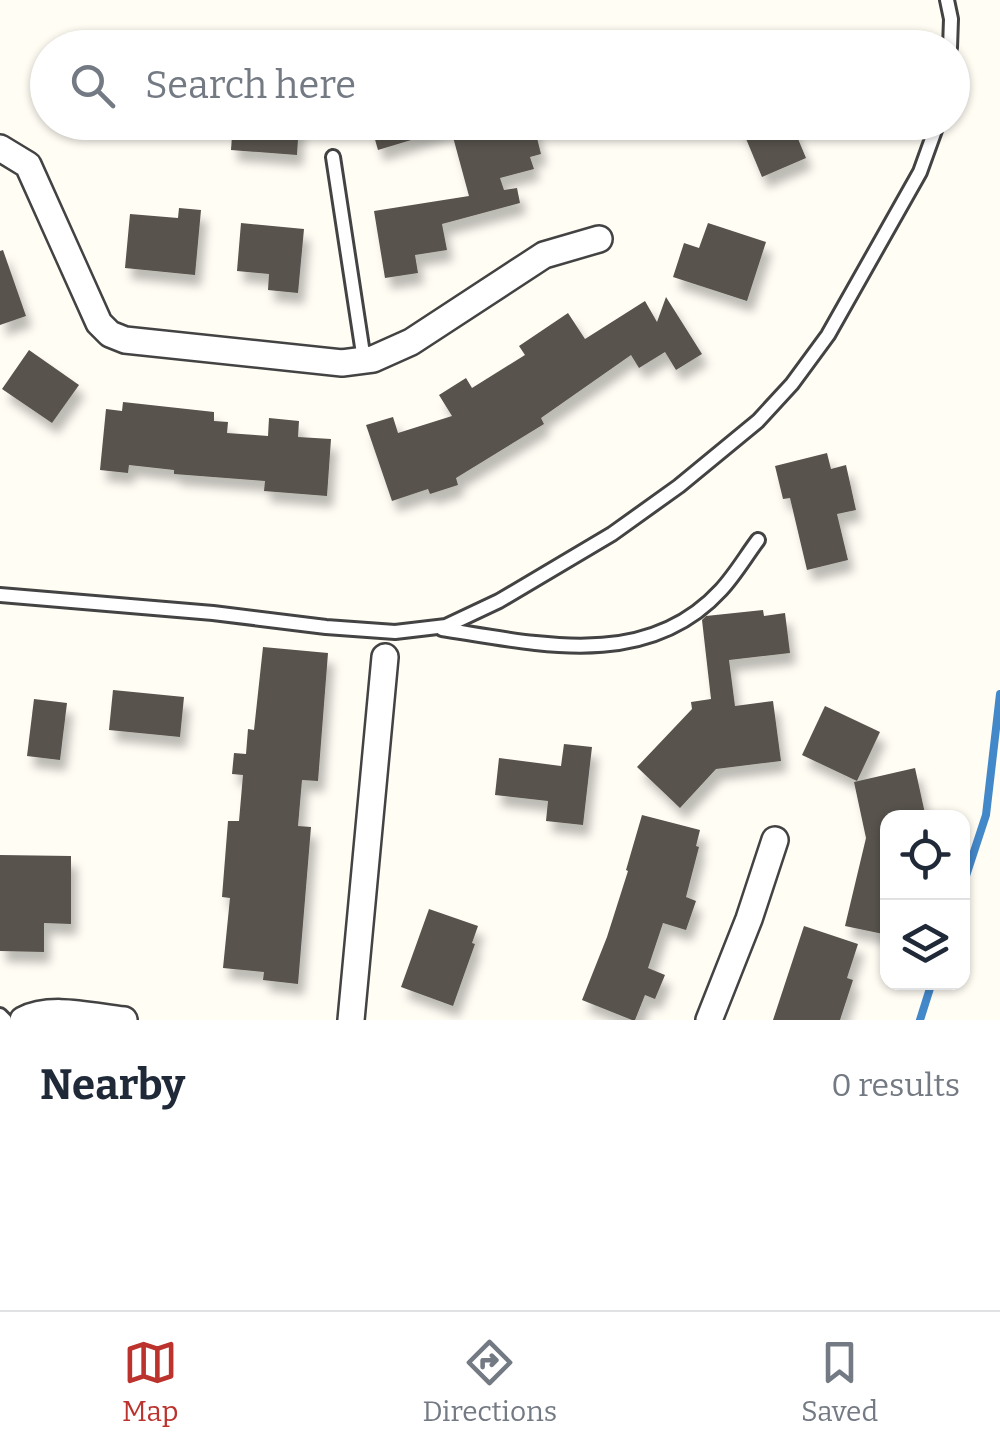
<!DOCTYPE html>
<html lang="en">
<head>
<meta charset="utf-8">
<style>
  :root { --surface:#fff; --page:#f6f6f7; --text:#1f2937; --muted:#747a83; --line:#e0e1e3; --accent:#bc322c }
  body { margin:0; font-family:Bitter,serif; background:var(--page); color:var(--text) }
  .controls { position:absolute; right:30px; bottom:30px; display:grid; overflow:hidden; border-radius:20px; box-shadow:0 2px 8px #0004 }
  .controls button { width:90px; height:90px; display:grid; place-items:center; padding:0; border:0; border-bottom:2px solid var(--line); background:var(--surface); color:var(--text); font:50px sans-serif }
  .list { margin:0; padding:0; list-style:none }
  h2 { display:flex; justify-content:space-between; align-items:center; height:130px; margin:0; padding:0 40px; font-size:42px }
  h2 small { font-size:32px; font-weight:400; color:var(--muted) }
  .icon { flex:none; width:55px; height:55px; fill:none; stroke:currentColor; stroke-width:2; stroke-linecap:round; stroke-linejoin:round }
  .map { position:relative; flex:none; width:1000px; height:1020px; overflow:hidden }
  .search { position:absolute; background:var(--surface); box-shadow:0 2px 8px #0004; left:30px; right:30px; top:30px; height:110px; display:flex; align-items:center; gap:25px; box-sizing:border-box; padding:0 35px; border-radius:55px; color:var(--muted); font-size:38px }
  .sheet { height:290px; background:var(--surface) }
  nav { display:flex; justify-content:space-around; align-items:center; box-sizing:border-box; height:140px; border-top:2px solid var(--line); background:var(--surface); font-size:28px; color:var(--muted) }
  nav a { display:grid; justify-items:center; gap:5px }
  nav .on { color:var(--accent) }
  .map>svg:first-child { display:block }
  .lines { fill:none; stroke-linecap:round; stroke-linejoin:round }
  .stream { stroke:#4388c9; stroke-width:8 }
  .building { fill:#58524d; filter:url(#shadow) }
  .service-casing { stroke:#434343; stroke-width:18 }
  .minor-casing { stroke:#434343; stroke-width:30 }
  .service { stroke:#fff; stroke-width:12 }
  .minor { stroke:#fff; stroke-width:25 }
</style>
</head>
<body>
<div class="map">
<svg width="1000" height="1020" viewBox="0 0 1000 1020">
  <defs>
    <filter id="shadow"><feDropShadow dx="6" dy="11" stdDeviation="5" flood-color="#0004"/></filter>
  </defs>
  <rect width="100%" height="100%" fill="#fffdf4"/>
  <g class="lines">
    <!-- stream -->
    <g class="stream">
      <polyline points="962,888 986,815 1000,694"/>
      <polyline points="920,1020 932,982"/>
    </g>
  </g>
  <!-- building -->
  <g class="building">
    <polygon points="233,122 299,122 297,155 231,150"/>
    <polygon points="370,122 533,122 541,154 530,157 534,169 500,178 504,190 517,188 520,203 442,224 447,250 415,255 418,273 385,278 374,211 469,196 450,126 451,128 378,150"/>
    <polygon points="739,122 791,122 806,158 762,177"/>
    <polygon points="179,208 201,210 195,275 125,268 130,214 178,218"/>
    <polygon points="241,223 304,229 298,293 268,290 269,274 237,271"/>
    <polygon points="708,223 766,242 747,301 673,277 684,243 699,248"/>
    <polygon points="3,250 26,316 0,325 0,251"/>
    <polygon points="666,297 702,354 676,370 665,352 639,368 631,355 541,418 544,424 456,478 458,485 430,494 428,489 392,501 366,425 393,417 398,433 452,416 439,395 466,378 472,388 525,355 519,346 568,313 585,339 645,301 657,322"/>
    <polygon points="29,350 79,385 52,423 2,389"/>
    <polygon points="123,402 214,412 214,421 228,422 227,433 268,436 269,418 299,421 298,437 331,439 327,496 264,491 265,481 174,474 174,470 129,465 128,473 100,470 106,409 122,411"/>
    <polygon points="827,453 831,469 846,465 856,510 837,514 848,560 807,570 790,498 783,499 775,466"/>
    <polygon points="763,610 764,616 785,613 790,653 729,660 735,706 773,701 781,761 716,769 680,808 637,767 692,709 691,702 711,699 702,620 706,616"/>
    <polygon points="263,647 328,653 318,781 302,780 298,826 311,827 298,984 263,980 264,972 223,968 230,898 222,897 228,821 239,821 243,775 232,774 234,753 246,754 248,729 254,730"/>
    <polygon points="113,690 184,697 180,737 109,730"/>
    <polygon points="34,699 67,703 60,760 27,756"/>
    <polygon points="825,706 880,732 857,781 802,755"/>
    <polygon points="564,744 592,747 583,825 546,821 548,801 495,795 499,758 561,766"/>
    <polygon points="915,768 926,818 888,818 888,935 845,926 866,838 854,782"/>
    <polygon points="642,815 700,830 696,846 699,847 686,897 696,901 686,930 663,923 648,968 665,975 655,999 645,995 635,1020 632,1020 582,1000 607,937 628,871 626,870"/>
    <polygon points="0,855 71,856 71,924 44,923 44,952 0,951"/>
    <polygon points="429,909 478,926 472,943 475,944 453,1006 401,987"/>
    <polygon points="804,926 858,944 847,978 853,980 840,1020 773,1020"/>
  </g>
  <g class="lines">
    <defs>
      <g id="service">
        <polyline points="947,0 951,19 950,48"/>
        <polyline points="333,157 364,360"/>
        <polyline points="0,595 213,613 326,627 395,632 446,626 499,601 612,534 679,486 758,421 792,384 828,335 920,172 938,122"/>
        <path d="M442,629c96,15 205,42 279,-39 14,-15 25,-34 37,-50"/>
        <polyline points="0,1015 5,1020"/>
      </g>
      <g id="minor">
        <polyline points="0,148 28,165 99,323 110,334 125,340 342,363 373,359 411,342 544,255 599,239"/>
        <path d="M23,1020c28,-15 71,-3 101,0"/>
        <polyline points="351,1020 385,657"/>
        <polyline points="709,1020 749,919 775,840"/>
      </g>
    </defs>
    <!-- service casing -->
    <use href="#service" class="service-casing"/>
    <!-- minor casing -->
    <use href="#minor" class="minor-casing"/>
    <!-- service -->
    <use href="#service" class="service"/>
    <!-- minor -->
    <use href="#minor" class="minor"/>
  </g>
</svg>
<div class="controls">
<button><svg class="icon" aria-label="locate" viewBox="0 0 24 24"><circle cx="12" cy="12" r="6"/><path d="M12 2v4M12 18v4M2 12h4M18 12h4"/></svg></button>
<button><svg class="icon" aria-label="layers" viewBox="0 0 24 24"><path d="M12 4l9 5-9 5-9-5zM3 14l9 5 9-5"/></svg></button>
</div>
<div class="search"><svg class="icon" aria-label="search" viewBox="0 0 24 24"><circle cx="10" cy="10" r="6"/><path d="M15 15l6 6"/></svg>Search here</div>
</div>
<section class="sheet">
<h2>Nearby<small>0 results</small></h2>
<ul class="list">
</ul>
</section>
<nav>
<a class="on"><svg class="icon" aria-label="map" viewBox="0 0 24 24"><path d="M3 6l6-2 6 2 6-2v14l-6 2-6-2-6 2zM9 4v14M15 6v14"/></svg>Map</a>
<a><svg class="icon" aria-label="directions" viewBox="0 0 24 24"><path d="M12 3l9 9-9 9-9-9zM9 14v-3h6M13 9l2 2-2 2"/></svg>Directions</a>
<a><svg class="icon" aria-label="saved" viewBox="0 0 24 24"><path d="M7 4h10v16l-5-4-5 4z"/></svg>Saved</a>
</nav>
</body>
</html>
